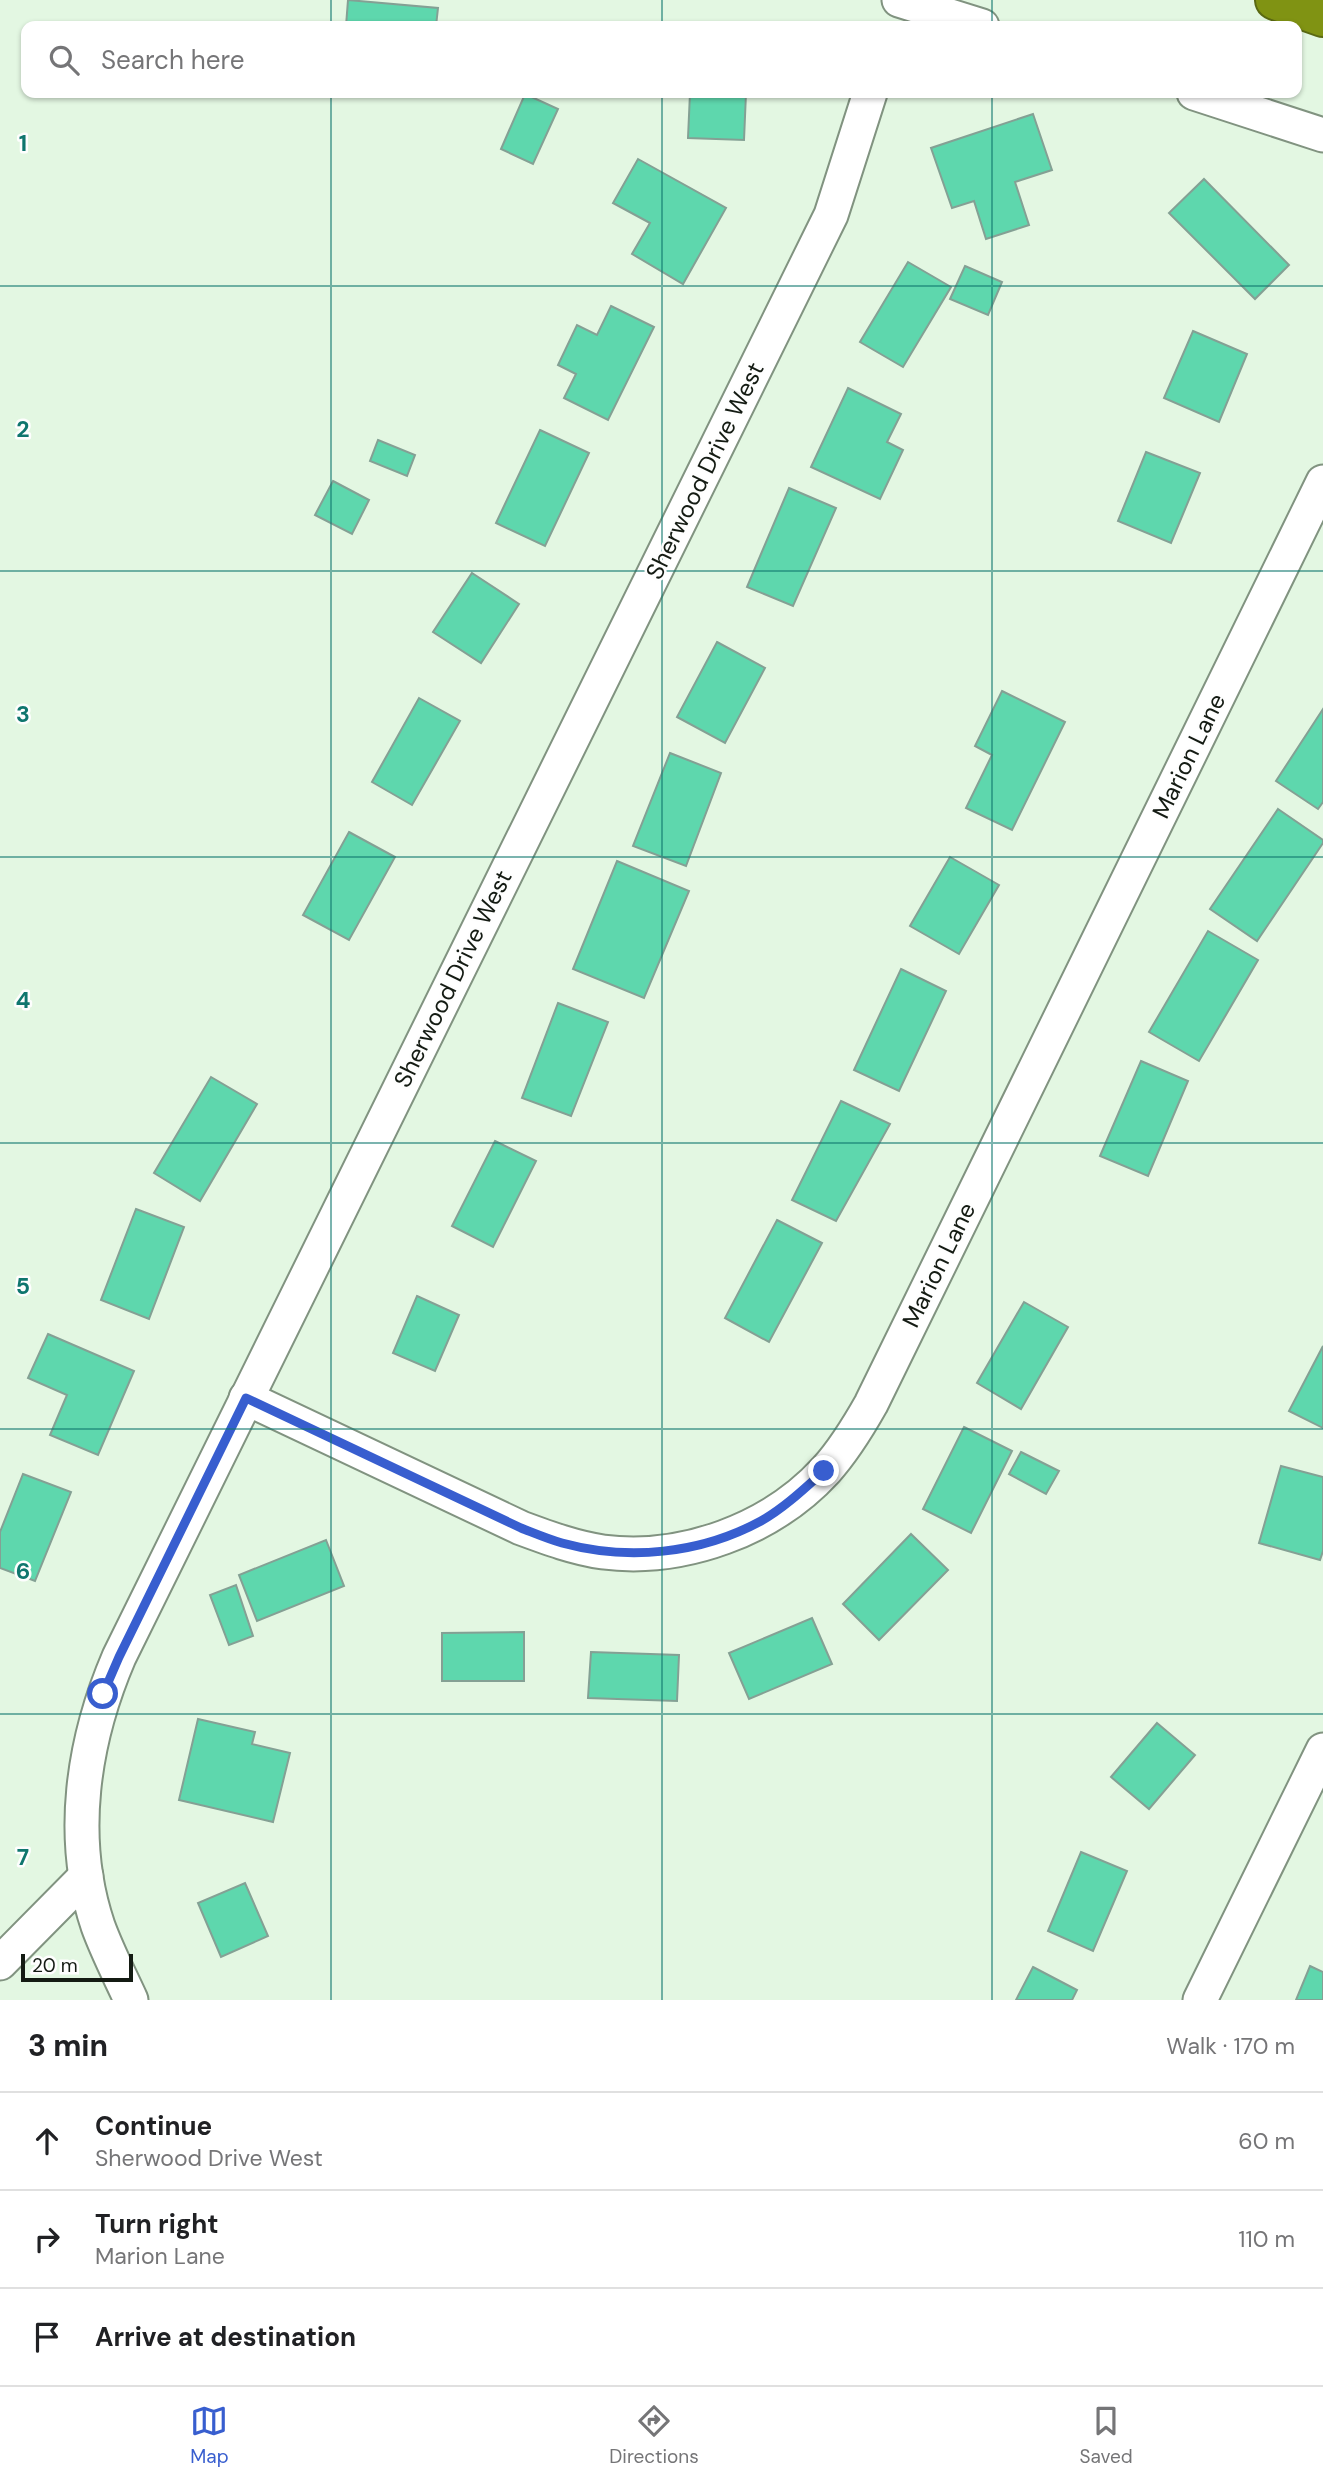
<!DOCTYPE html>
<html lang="en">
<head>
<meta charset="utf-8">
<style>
  :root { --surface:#fff; --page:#f6f6f6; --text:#202124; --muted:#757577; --line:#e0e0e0; --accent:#385ecf }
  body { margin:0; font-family:"DM Sans",sans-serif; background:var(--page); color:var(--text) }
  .scale { position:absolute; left:21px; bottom:18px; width:112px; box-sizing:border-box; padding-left:7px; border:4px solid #141b13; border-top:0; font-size:19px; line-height:24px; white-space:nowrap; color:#141b13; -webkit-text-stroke:5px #fefefe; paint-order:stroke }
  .stop { position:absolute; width:21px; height:21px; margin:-16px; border:5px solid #385ecf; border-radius:50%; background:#fff }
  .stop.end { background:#385ecf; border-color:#fff; box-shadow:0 2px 7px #0008 }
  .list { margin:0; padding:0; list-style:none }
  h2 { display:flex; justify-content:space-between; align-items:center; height:91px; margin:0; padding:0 28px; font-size:30px }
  h2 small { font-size:23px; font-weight:400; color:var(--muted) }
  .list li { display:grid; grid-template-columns:46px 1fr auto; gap:21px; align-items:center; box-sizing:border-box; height:98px; padding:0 28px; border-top:2px solid var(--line) }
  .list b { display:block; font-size:26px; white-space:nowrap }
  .list p { margin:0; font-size:23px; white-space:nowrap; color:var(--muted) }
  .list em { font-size:23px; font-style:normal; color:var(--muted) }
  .icon { flex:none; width:38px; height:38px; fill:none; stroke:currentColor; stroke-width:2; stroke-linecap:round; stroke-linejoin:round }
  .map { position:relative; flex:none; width:1323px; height:2000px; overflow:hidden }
  .search { position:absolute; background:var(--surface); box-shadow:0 2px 5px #0004; left:21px; right:21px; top:21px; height:77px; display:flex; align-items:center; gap:18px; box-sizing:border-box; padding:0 24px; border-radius:14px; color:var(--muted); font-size:26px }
  .sheet { height:385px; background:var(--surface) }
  nav { display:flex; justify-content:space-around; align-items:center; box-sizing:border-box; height:98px; border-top:2px solid var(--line); background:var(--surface); font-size:19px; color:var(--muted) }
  nav a { display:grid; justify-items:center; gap:4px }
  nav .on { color:var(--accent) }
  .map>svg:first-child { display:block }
  .building { fill:#5ed7ad; stroke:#84a094; stroke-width:2 }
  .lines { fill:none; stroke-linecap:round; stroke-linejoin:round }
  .street-casing { stroke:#819380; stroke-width:37 }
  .highway-casing { stroke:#5a6913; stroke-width:42 }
  .street { stroke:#fff; stroke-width:33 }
  .highway { stroke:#809313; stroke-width:38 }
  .route { stroke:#385ecf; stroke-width:9 }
  .grid { fill:none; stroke:#0f766e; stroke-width:2; stroke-opacity:0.55 }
  .labels { text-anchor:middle; stroke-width:5; stroke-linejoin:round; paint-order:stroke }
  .street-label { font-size:24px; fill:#141b13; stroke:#fefefe }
  .grid-label { font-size:23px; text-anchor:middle; font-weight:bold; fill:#0f766e; stroke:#fefefe; stroke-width:5; stroke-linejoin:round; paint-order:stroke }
</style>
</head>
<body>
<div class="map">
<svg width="1323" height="2000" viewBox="0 0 1323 2000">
  <rect width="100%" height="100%" fill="#e3f7e2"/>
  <!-- building -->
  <g class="building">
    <polygon points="348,0 438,8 436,26 346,26"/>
    <polygon points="690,93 746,93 744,140 688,138"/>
    <polygon points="525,94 558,109 533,164 501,149"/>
    <polygon points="1033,114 1052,170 1015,182 1029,225 986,239 974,201 952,208 931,148"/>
    <polygon points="638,159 726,208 683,284 632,254 650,223 613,203"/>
    <polygon points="1204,179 1289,265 1255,299 1169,213"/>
    <polygon points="908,262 951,287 903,367 860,342"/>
    <polygon points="965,266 1002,282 988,315 950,299"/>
    <polygon points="611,306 654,327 608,420 564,398 576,374 558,365 577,325 597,335"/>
    <polygon points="1193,331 1247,354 1219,422 1164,398"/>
    <polygon points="848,388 901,414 887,442 903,450 880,499 811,467"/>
    <polygon points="540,430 589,453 545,546 496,523"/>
    <polygon points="378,440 415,455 407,476 370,461"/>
    <polygon points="1146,452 1200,473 1171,543 1118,521"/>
    <polygon points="333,481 369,500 352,534 315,515"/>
    <polygon points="789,488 836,508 793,606 747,587"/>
    <polygon points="472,573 519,604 481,663 433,632"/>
    <polygon points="717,642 765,668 725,743 677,717"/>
    <polygon points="1002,691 1065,722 1012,830 966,808 992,755 975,746"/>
    <polygon points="419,698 460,721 412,805 372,782"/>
    <polygon points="1323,709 1323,802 1318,809 1276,781"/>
    <polygon points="670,753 721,773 686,866 633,846"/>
    <polygon points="1278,809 1323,840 1323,843 1257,941 1210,909"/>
    <polygon points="349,832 395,857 349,940 303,915"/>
    <polygon points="950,857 999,885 959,954 910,926"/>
    <polygon points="617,861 689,891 644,998 573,969"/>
    <polygon points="1208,931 1258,960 1199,1061 1149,1032"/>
    <polygon points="901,969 946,991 899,1091 854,1070"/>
    <polygon points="558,1003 608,1022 571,1116 522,1098"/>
    <polygon points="1141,1061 1188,1081 1148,1176 1100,1156"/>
    <polygon points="211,1077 257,1104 200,1201 154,1173"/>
    <polygon points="841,1101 890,1124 836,1221 792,1200"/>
    <polygon points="495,1141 536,1161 493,1247 452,1226"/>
    <polygon points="136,1209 184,1227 149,1319 101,1300"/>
    <polygon points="777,1220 822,1243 769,1342 725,1318"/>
    <polygon points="417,1296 459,1315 435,1371 393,1353"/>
    <polygon points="1024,1302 1068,1327 1021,1409 977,1383"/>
    <polygon points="48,1334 134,1371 98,1455 50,1435 67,1395 28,1378"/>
    <polygon points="1323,1346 1323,1428 1289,1411"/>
    <polygon points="964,1427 1012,1451 971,1533 923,1509"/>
    <polygon points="1021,1452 1059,1471 1046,1494 1009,1474"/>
    <polygon points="1281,1466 1323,1477 1323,1551 1320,1560 1259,1543"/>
    <polygon points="23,1474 71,1492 35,1581 0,1568 0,1532"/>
    <polygon points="911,1534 948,1570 879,1640 843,1604"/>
    <polygon points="326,1540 344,1586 257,1621 239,1575"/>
    <polygon points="236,1585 253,1636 229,1645 210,1595"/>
    <polygon points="812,1618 832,1664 749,1699 729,1653"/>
    <polygon points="524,1632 524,1681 442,1681 442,1633"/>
    <polygon points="591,1652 679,1655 677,1701 588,1698"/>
    <polygon points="198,1719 255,1732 252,1744 290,1753 273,1822 179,1800"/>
    <polygon points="1157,1723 1195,1755 1149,1809 1111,1777"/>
    <polygon points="1081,1852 1127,1871 1093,1951 1048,1931"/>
    <polygon points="245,1883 268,1936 221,1957 198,1903"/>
    <polygon points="1310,1966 1323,1972 1323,2000 1296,2000"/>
    <polygon points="1033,1967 1077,1990 1072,2000 1016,2000"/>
  </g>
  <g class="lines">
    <defs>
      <g id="street">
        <polyline points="899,0 982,26"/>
        <polyline points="1194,93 1323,135"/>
        <path d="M246,1398l275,130c27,10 54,20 82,24 80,10 168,-22 223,-82 18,-20 32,-43 45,-66l452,-922"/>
        <polyline points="0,1963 86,1876"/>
        <path d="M131,2000c-11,-24 -24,-49 -33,-74 -30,-89 -15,-185 21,-269l712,-1442 39,-122"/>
        <polyline points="1200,2000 1323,1750"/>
      </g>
      <polyline id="highway" points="1275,0 1323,17"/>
    </defs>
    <!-- street casing -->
    <use href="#street" class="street-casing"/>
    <!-- highway casing -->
    <use href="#highway" class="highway-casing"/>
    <!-- street -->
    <use href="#street" class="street"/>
    <!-- highway -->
    <use href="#highway" class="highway"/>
  </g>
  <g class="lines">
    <!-- route -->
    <path class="route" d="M103,1694l16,-37 127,-259 275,130c13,5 27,11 41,15 66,18 138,11 199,-22 23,-13 43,-32 63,-50"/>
  </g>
  <!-- grid -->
  <path class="grid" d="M331,0v26M662,0v26M992,0v26M331,93v1907M662,93v1907M992,93v1907M0,286h1323M0,571h1323M0,857h1323M0,1143h1323M0,1429h1323M0,1714h1323"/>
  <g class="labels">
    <!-- street labels -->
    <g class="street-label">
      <text transform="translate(705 471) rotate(-64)" y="8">Sherwood Drive West</text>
      <text transform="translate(1189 756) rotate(-64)" y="8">Marion Lane</text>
      <text transform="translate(453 979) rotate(-64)" y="8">Sherwood Drive West</text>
      <text transform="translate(939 1265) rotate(-64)" y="8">Marion Lane</text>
    </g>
  </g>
  <g class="grid-label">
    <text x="23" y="151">1</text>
    <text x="23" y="437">2</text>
    <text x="23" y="722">3</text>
    <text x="23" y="1008">4</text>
    <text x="23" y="1294">5</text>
    <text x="23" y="1579">6</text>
    <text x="23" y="1865">7</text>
  </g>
</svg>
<div class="scale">20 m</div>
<div class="stop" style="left:103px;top:1694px"></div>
<div class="stop end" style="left:824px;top:1471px"></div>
<div class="search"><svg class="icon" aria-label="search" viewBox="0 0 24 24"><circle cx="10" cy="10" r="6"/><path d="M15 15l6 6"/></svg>Search here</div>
</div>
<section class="sheet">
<h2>3 min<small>Walk · 170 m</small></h2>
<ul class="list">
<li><svg class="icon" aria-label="ahead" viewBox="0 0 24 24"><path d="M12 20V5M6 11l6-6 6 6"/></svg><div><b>Continue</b><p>Sherwood Drive West</p></div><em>60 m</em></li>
<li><svg class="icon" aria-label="right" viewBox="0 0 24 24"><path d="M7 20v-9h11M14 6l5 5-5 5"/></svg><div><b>Turn right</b><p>Marion Lane</p></div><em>110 m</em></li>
<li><svg class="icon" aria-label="arrive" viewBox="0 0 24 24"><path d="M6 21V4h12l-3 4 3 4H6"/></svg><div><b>Arrive at destination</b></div></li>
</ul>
</section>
<nav>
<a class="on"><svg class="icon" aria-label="map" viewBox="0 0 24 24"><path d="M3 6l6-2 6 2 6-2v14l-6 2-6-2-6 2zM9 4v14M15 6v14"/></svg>Map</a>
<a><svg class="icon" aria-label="directions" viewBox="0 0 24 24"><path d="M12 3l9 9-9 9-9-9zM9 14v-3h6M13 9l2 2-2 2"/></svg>Directions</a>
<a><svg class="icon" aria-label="saved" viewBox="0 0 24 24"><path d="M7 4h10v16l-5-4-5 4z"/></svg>Saved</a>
</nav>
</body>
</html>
